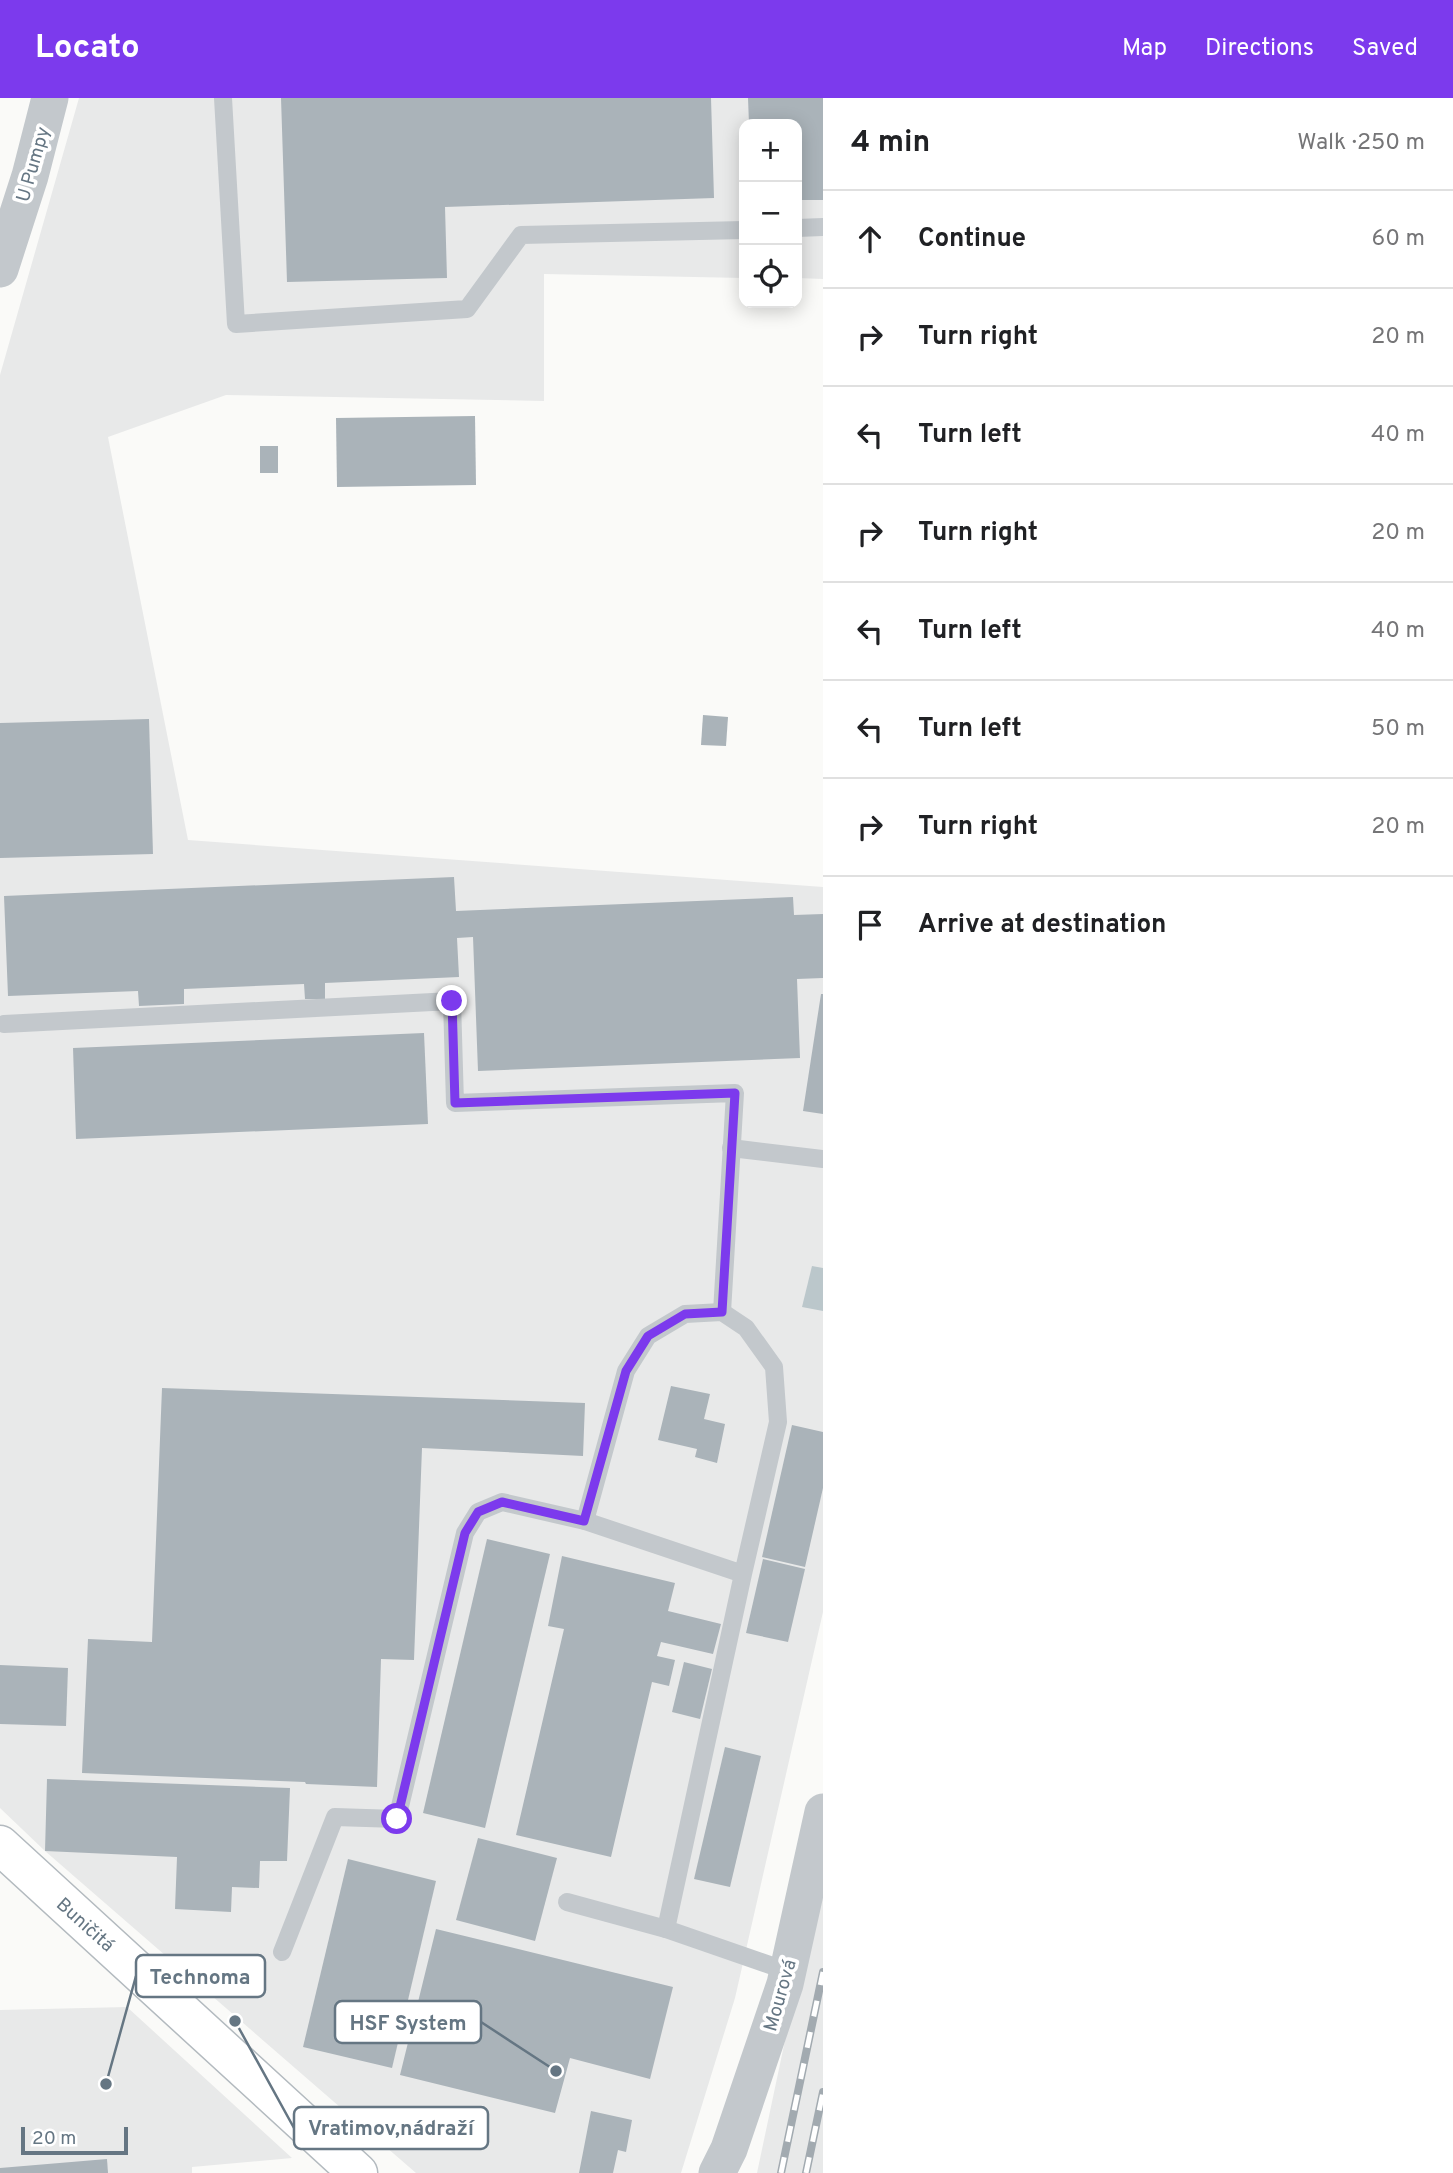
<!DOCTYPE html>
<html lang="en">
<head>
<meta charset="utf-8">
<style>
  :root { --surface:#fff; --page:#f6f6f6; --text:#202124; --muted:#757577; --line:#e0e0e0; --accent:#7c3aed }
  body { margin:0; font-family:Overpass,sans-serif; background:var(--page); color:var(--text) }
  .controls { position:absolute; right:21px; top:21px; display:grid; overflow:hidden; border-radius:14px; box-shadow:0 4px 18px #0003 }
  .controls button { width:63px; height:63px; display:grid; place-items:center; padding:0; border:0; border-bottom:2px solid var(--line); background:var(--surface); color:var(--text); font:35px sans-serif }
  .scale { position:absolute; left:21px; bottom:18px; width:107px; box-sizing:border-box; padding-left:7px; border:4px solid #657683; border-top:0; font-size:19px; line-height:24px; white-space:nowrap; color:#657683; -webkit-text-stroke:5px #fff; paint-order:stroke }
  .stop { position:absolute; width:21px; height:21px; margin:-16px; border:5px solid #7c3aed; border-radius:50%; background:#fff }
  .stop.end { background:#7c3aed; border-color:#fff; box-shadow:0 2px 7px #0008 }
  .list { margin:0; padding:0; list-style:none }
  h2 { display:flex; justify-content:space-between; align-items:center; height:91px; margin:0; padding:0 28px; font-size:30px }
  h2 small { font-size:23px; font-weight:400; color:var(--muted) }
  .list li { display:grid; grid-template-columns:46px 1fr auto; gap:21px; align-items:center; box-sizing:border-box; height:98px; padding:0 28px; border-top:2px solid var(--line) }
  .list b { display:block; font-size:26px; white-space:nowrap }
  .list em { font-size:23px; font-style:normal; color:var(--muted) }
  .icon { flex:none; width:38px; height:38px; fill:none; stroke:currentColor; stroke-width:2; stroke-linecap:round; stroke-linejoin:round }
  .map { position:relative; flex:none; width:823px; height:2075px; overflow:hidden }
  header { display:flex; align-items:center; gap:42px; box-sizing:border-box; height:98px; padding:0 35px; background:var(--accent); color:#fff }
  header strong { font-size:33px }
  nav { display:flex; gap:38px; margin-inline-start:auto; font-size:24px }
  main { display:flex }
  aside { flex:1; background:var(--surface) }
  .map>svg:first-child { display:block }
  .built { fill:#e8e9e9 }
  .water { fill:#bbc7cb }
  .building { fill:#aab3b9 }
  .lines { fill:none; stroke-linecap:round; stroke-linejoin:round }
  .secondary-casing { stroke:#b3babf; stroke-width:41 }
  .service { stroke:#c3c8cc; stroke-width:18 }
  .minor { stroke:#c3c8cc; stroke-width:37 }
  .secondary { stroke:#fff; stroke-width:38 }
  .rail-casing { stroke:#a2aab0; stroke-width:8 }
  .rail { stroke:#fff; stroke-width:5; stroke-dasharray:16; stroke-linecap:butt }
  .route { stroke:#7c3aed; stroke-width:9 }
  .labels { text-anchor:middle; stroke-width:7; stroke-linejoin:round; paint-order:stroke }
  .street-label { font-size:19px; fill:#657683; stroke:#fff }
  .leader { fill:none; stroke:#657683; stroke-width:2.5 }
  .callout-dot { fill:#657683; stroke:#fff; stroke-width:2.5 }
  .callout { fill:#fff; stroke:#657683; stroke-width:2.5 }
  .callout-label { font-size:21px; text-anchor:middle; font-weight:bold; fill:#657683 }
</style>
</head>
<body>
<header>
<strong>Locato</strong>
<nav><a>Map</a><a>Directions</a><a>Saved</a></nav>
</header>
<main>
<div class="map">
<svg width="823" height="2075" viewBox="0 0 823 2075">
  <rect width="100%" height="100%" fill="#fafaf8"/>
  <!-- built -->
  <g class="built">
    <polygon points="79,0 823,0 823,181 797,180 797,26 744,26 744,180 544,176 544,303 226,297 108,339 188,742 823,789 823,1514 735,1900 681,2075 416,2075 45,1753 0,1710 0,277"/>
    <polygon points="823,1758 823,2075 757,2075 791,1914"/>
    <polygon points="127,1909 292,2060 192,2069 192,2075 0,2075 0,1912"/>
  </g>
  <!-- water -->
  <polygon class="water" points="812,1168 823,1170 823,1213 802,1209"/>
  <!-- building -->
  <g class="building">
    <polygon points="281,0 711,0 714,100 445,109 447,180 287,184"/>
    <polygon points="748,0 823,0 823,102 797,102 797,26 749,26"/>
    <polygon points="475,318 476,387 337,389 336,320"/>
    <rect x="260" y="348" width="18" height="27"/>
    <polygon points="703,617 728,619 726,648 701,647"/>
    <polygon points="149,621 153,756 0,760 0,625"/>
    <polygon points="454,779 456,813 793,799 794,817 823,816 823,880 797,881 800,960 478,973 473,839 457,840 459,879 325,885 325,901 305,901 304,886 184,891 184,906 139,908 138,893 8,898 4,798"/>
    <polygon points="821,896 823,896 823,1016 803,1013"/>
    <polygon points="424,935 428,1026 76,1041 73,950"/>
    <polygon points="671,1288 710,1296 704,1321 725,1326 717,1365 695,1359 697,1351 658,1342"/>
    <polygon points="162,1290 585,1305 583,1358 422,1350 414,1562 381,1561 377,1689 306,1686 305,1684 82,1675 88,1541 152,1544"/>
    <polygon points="792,1327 823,1334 823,1390 805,1469 762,1459"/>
    <polygon points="487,1441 550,1456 485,1730 423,1715"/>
    <polygon points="562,1458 675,1485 668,1513 721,1526 713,1556 661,1544 657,1558 675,1562 669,1588 652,1584 611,1759 516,1737 564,1531 548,1528"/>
    <polygon points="763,1461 805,1471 788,1544 746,1535"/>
    <polygon points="684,1564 712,1571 700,1621 672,1614"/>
    <polygon points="0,1567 68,1570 66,1628 0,1626"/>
    <polygon points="725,1649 761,1658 730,1789 694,1781"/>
    <polygon points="47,1681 290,1690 287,1763 260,1763 259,1790 232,1789 231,1814 175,1811 177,1759 45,1753"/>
    <polygon points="478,1740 557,1760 535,1843 456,1822"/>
    <polygon points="348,1761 436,1783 392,1970 303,1949"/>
    <polygon points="436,1831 673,1889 650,1981 570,1960 555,2015 400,1977"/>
    <polygon points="591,2013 632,2022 626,2054 618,2052 613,2075 579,2075"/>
    <polygon points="107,2061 108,2075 0,2075 0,2070"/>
  </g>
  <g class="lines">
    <defs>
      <polyline id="secondary" points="0,1747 358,2075"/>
    </defs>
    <!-- secondary casing -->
    <use href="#secondary" class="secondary-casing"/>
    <!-- service -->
    <g class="service">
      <polyline points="223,0 236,226 467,211 521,137 744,132"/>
      <polyline points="797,130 823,129"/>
      <polyline points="4,926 452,903 455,1005 735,995 722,1214"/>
      <polyline points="731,1050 823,1061"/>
      <polyline points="743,1476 585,1423 626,1273 648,1238 685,1216 722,1214 746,1230 774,1269 778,1324 743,1476 666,1831 787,1873"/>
      <polyline points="567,1804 666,1831"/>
      <polyline points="282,1854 335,1719 397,1721 465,1435 478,1414 502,1404 585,1423"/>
    </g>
    <!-- minor -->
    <g class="minor">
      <polyline points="0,171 30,78 50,0"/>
      <polyline points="717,2075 729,2051 785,1886 823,1714"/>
    </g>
    <!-- secondary -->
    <use href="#secondary" class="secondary"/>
    <defs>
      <g id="rail">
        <polyline points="781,2075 823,1874"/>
        <polyline points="806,2075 823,1994"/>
      </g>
    </defs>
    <!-- rail casing -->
    <use href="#rail" class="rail-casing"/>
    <!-- rail -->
    <use href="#rail" class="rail"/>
  </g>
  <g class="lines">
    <!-- route -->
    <polyline class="route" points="397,1721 465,1435 478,1414 502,1404 584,1423 626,1273 648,1238 685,1216 722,1214 735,995 455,1005 452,903"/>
  </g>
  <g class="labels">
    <!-- street labels -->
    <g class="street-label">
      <text transform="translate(32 66) rotate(-74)" y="7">U Pumpy</text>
      <text transform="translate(86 1826) rotate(42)" y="7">Buničitá</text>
      <text transform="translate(779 1897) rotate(-74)" y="7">Mourová</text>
    </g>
  </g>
  <!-- callouts -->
  <path class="leader" d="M106 1986L136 1878M556 1973L481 1924M235 1923L294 2030"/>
  <g class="callout-dot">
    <circle cx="106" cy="1986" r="7"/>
    <circle cx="556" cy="1973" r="7"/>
    <circle cx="235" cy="1923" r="7"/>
  </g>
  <g class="callout">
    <rect x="136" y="1857" width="129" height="42" rx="7"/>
    <rect x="335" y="1903" width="146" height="42" rx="7"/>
    <rect x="294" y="2009" width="194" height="42" rx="7"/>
  </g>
  <g class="callout-label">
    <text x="200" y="1886">Technoma</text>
    <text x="408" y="1932">HSF System</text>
    <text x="391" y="2037">Vratimov,nádraží</text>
  </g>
</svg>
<div class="controls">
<button>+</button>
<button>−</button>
<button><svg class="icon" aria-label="locate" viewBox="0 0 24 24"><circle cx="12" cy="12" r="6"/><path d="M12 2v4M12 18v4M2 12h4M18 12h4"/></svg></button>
</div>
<div class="scale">20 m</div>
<div class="stop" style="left:397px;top:1721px"></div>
<div class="stop end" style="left:452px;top:903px"></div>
</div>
<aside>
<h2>4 min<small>Walk · 250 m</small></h2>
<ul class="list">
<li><svg class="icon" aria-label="ahead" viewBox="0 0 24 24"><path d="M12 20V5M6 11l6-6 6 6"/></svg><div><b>Continue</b></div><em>60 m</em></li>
<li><svg class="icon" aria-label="right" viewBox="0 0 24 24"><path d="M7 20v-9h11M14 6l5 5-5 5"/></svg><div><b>Turn right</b></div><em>20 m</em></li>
<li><svg class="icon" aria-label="left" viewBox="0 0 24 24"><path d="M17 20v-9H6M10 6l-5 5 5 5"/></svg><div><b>Turn left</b></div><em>40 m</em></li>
<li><svg class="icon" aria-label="right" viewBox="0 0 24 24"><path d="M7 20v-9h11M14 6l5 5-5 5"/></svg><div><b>Turn right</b></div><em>20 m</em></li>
<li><svg class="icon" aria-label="left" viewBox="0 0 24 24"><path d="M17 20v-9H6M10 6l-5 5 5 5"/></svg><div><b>Turn left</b></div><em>40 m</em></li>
<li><svg class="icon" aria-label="left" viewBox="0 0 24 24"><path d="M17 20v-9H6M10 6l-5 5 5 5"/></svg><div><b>Turn left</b></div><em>50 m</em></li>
<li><svg class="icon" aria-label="right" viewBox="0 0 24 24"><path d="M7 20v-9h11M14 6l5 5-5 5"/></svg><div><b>Turn right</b></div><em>20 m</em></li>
<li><svg class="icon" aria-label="arrive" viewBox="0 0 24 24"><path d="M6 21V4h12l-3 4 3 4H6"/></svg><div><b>Arrive at destination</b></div></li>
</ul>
</aside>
</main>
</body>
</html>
